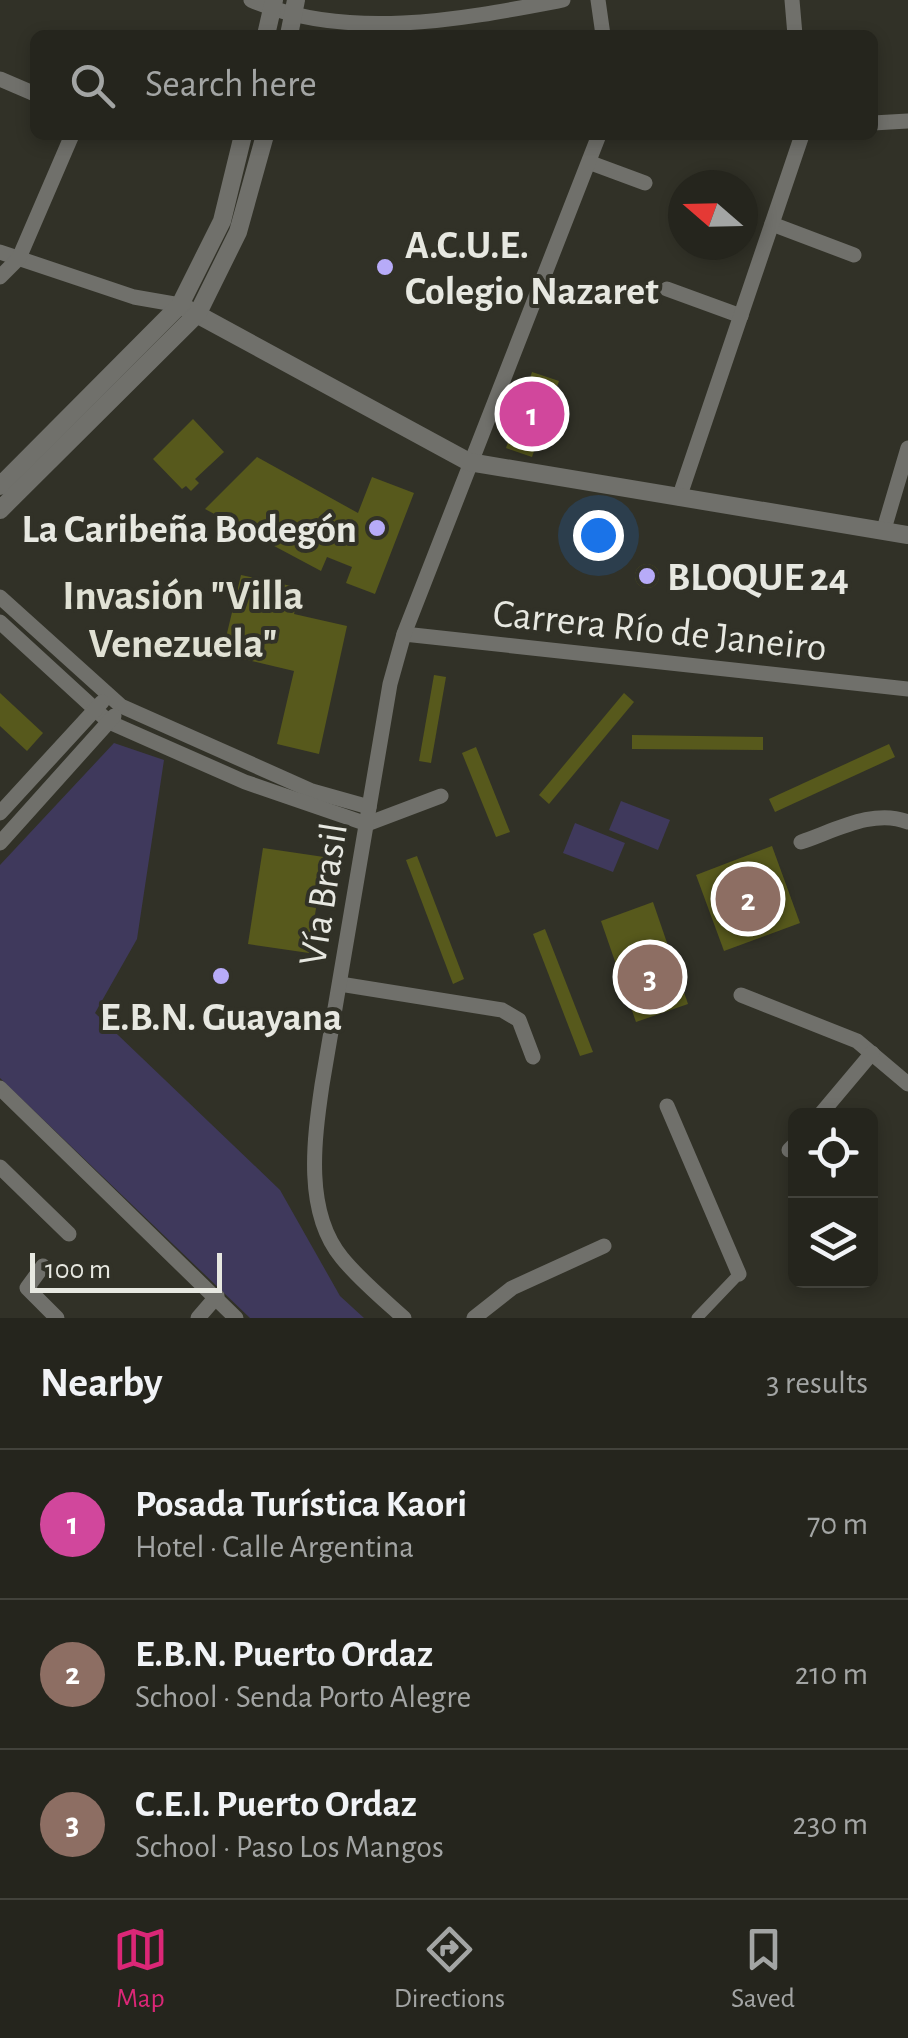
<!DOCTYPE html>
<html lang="en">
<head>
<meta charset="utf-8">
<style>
  :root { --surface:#25251d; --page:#2d2d26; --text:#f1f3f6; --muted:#a3a5a4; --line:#42423b; --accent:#db2777 }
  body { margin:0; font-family:"Alegreya Sans",sans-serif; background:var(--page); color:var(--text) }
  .controls { position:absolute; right:30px; bottom:30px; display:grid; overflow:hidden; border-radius:15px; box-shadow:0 5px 15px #0003 }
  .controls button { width:90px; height:90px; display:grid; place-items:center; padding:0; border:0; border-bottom:2px solid var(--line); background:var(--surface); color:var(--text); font:50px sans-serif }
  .compass { position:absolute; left:668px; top:170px; width:90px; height:90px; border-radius:50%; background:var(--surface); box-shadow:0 5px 15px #0003; rotate:290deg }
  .scale { position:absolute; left:30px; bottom:25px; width:192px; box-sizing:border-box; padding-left:10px; border:5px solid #e7e8e1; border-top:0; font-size:28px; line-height:35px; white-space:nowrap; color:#e7e8e1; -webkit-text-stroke:8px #313127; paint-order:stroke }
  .you { position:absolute; left:598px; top:535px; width:35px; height:35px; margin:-25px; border:8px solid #fff; border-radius:50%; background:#1a73e8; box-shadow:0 0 0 15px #1a73e833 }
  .badge { display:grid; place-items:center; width:65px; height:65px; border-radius:50%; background:var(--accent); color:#fff; font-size:32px; font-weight:700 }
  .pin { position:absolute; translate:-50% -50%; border:5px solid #fff; box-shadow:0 2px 10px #0006 }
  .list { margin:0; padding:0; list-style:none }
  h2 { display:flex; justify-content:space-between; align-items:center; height:130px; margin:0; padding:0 40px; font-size:42px }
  h2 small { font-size:32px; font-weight:400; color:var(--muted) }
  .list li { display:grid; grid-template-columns:65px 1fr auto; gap:30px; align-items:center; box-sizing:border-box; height:150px; padding:0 40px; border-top:2px solid var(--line) }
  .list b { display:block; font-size:38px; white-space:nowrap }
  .list p { margin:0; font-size:32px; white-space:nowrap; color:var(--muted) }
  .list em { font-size:32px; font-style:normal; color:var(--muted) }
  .icon { flex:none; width:55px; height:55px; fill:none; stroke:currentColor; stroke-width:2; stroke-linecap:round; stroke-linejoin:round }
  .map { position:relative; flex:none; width:908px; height:1318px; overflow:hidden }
  .search { position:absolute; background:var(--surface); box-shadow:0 5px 15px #0003; left:30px; right:30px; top:30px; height:110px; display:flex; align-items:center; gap:25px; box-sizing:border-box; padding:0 35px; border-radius:15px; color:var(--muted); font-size:38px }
  .sheet { height:580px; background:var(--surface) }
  nav { display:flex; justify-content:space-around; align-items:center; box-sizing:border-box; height:140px; border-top:2px solid var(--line); background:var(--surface); font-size:28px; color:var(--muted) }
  nav a { display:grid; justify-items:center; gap:5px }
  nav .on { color:var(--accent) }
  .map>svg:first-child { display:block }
  .green { fill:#3f395c }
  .building { fill:#57591c }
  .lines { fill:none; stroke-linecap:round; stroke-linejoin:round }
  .pedestrian { stroke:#70706b; stroke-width:11 }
  .minor { stroke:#70706b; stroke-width:15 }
  .tertiary { stroke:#70706b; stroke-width:18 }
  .poi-dot { fill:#b7abf8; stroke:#313127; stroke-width:4 }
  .labels { text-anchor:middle; stroke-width:8; stroke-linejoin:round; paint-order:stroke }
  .poi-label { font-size:40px; font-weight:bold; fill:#e7e8e1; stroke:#313127; text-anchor:start }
  .street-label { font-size:40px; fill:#e7e8e1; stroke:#313127 }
  .neighbourhood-label { font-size:42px; font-weight:bold; fill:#e0e1d4; stroke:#313127 }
</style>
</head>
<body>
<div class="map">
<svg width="908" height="1318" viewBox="0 0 908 1318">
  <rect width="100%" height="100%" fill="#313127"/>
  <!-- green -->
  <g class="green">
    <polygon points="114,743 164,760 137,939 95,1013 280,1190 340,1296 364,1318 250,1318 0,1078 0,865"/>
    <polygon points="621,801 670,820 658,850 609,830"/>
    <polygon points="575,823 625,843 613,872 563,853"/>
  </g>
  <!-- building -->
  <g class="building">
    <polygon points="532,372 559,381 532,457 506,448"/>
    <polygon points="193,419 224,452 195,479 199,483 191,491 186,486 182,489 153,459"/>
    <polygon points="257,457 358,513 372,477 414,493 375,594 346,583 352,567 327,557 321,571 205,509"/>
    <circle cx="647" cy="576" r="12"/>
    <polygon points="241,575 300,588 294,614 347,626 319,754 277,744 294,671 222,654"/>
    <polygon points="434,675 446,677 431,763 419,761"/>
    <polygon points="0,693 43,733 27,751 0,726"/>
    <polygon points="624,693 634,702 549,804 539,795"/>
    <polygon points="632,735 763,737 763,750 632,749"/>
    <polygon points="889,744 895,757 775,812 769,799"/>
    <polygon points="476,747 510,832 496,837 462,753"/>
    <polygon points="772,846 800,923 724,951 696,875"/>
    <polygon points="263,848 324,857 309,953 248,944"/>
    <polygon points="417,856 464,979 453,984 406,860"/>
    <polygon points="653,902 688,1004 636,1022 601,921"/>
    <polygon points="545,929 593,1052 580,1056 533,934"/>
  </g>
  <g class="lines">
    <!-- pedestrian -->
    <polyline class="pedestrian" points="697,1318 739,1274"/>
    <!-- minor -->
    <g class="minor">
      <path d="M251,0c97,42 212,19 312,0"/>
      <polyline points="598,0 603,35"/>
      <polyline points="792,0 795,35"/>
      <polyline points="0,79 35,94"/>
      <polyline points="873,123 908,121"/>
      <polyline points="591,163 645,183"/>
      <polyline points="772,224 854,255"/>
      <polyline points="0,252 134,297 180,305"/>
      <polyline points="0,277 19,258 72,135"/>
      <polyline points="667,289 741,316"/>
      <polyline points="679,498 802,135"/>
      <polyline points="884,529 908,448"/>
      <polyline points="0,597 121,706 312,791 369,807"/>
      <polyline points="0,622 109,722 245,782 367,824 441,796"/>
      <polyline points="404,634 908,689"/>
      <polyline points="0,813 102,702"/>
      <path d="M801,842c33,-11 73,-34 107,-20"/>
      <polyline points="0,843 114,716"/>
      <polyline points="340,984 502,1010 519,1020 533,1057"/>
      <polyline points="741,995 857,1041 908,1084"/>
      <polyline points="0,1088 236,1318"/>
      <polyline points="667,1106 739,1274"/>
      <polyline points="819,1116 872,1053"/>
      <polyline points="789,1150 796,1143"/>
      <polyline points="0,1167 69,1234"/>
      <polyline points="43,1266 27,1288 57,1318"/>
      <polyline points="198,1318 217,1296"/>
      <path d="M404,1318c-21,-19 -44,-38 -62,-60 -38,-46 -28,-118 -20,-173l68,-401 14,-50 195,-499"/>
      <polyline points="474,1318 512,1288 604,1246"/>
    </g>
    <!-- tertiary -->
    <g class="tertiary">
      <polyline points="266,35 274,0"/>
      <polyline points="289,35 296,0"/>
      <polyline points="180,305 469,462 908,535"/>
      <polyline points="0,486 180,305 222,221 243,135"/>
      <polyline points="0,510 198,313 238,232 265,135"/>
    </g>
  </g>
  <!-- markers -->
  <g class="poi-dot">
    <circle cx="385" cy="267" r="10"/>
    <circle cx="377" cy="528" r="10"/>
    <circle cx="647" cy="576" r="10"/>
    <circle cx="221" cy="976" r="10"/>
  </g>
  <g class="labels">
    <!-- poi labels -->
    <g class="poi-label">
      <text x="405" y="258">A.C.U.E.<tspan x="405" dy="46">Colegio Nazaret</tspan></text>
      <text x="357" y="542" text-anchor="end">La Caribeña Bodegón</text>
      <text x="667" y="590">BLOQUE 24</text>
      <text x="221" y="1030" text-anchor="middle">E.B.N. Guayana</text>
    </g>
    <!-- street labels -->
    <g class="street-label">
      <text transform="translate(660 629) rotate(6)" y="14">Carrera Río de Janeiro</text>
      <text transform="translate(322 894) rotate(-81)" y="14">Vía Brasil</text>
    </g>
    <!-- neighbourhood labels -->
    <g class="neighbourhood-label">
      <text x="183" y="609">Invasión "Villa<tspan x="183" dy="48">Venezuela"</tspan></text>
    </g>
  </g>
</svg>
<div class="controls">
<button><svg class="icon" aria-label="locate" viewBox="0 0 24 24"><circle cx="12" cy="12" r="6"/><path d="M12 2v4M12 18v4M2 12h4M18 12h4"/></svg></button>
<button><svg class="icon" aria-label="layers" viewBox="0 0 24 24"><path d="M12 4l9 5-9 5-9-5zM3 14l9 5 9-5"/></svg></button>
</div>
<svg class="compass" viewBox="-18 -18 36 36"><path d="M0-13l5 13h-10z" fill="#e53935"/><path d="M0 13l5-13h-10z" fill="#a3a5a4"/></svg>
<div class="scale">100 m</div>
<div class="you"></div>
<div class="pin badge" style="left:532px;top:414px;background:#d1479c">1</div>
<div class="pin badge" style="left:748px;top:899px;background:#8d6e63">2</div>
<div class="pin badge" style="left:650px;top:977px;background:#8d6e63">3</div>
<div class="search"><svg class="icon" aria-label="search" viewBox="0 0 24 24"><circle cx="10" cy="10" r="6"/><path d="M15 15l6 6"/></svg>Search here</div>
</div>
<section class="sheet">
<h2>Nearby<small>3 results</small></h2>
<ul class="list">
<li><span class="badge" style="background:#d1479c">1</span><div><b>Posada Turística Kaori</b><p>Hotel · Calle Argentina</p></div><em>70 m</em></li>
<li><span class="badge" style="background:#8d6e63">2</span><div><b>E.B.N. Puerto Ordaz</b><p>School · Senda Porto Alegre</p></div><em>210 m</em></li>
<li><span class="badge" style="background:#8d6e63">3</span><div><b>C.E.I. Puerto Ordaz</b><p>School · Paso Los Mangos</p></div><em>230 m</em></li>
</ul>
</section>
<nav>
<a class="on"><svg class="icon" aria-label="map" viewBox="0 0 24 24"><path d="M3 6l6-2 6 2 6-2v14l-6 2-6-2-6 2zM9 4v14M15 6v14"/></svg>Map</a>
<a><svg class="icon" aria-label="directions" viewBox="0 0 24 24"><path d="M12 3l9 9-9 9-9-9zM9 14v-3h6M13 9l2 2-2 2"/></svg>Directions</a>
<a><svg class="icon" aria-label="saved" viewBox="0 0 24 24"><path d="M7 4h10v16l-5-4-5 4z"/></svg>Saved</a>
</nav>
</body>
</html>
